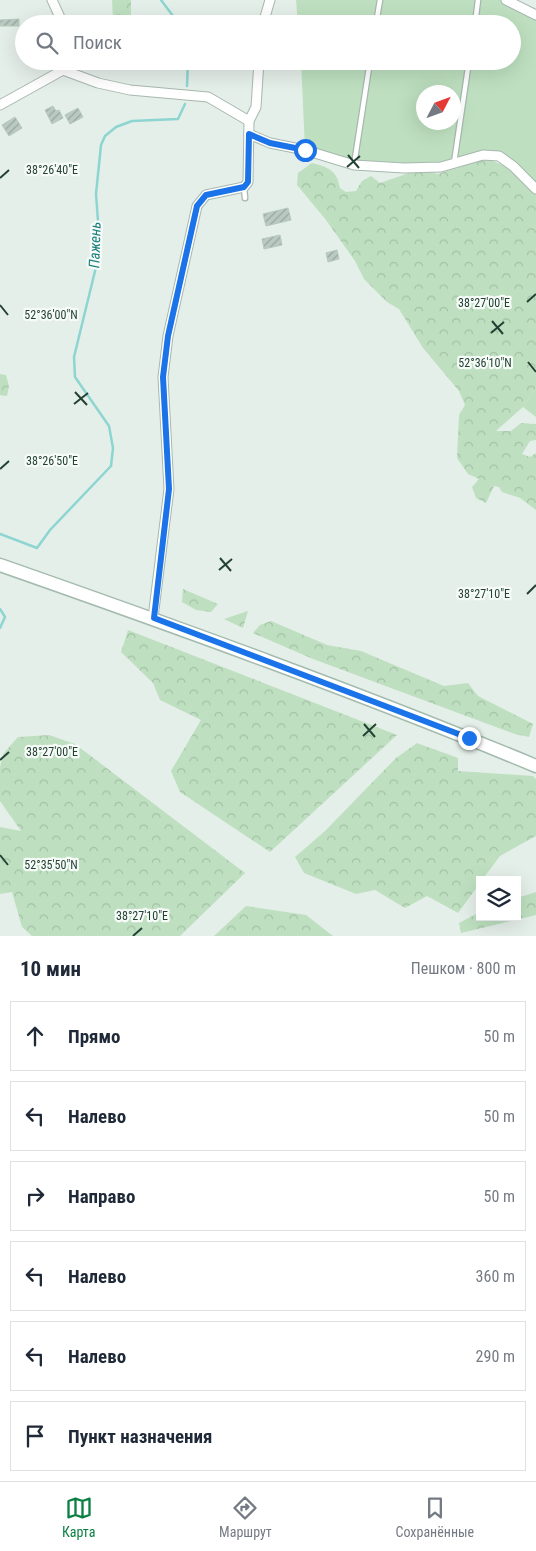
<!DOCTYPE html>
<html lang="ru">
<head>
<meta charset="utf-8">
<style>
  :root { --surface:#fff; --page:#f6f6f7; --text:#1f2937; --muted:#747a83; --line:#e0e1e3; --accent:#0b8043 }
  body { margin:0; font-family:"Roboto Condensed",sans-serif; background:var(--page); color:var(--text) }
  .controls { position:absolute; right:15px; bottom:15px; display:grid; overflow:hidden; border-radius:0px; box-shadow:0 5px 20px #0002 }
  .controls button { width:45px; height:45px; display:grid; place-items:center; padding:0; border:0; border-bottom:1px solid var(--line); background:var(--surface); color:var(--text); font:25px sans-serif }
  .compass { position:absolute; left:416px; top:85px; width:45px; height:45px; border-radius:50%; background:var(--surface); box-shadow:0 5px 20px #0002; rotate:49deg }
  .stop { position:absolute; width:15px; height:15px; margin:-11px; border:4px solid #1a73e8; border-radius:50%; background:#fff }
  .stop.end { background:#1a73e8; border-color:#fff; box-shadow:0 1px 5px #0008 }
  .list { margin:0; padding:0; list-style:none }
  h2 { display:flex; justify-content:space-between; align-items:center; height:65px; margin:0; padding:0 20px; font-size:21px }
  h2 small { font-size:16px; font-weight:400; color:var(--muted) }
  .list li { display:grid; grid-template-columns:32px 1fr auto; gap:15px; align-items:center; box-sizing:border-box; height:70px; margin:0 10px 10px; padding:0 10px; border:1px solid var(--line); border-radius:0px }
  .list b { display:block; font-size:19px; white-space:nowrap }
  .list em { font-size:16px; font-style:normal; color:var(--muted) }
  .icon { flex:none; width:28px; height:28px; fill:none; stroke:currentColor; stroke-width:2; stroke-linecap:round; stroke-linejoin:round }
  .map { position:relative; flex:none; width:536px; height:936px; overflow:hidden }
  .search { position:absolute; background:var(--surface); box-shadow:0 5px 20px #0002; left:15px; right:15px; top:15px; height:55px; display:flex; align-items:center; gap:12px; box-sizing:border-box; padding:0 18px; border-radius:28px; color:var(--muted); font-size:19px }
  .sheet { height:545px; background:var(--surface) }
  nav { display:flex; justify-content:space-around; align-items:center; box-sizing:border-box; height:70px; border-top:1px solid var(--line); background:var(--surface); font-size:14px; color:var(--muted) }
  nav a { display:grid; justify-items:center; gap:2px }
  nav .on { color:var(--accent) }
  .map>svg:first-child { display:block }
  .forest { fill:url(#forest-crowns) }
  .garden { fill:#bee0c0; fill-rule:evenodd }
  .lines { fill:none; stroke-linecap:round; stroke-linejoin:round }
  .stream { stroke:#8dd5d1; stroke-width:2.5 }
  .building { fill:url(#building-hatch); stroke:#b7c9be }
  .lane-casing { stroke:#a7b8af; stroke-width:7 }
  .street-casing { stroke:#a7b8af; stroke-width:11 }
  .secondary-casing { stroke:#a3bbae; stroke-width:15 }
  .lane { stroke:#fff; stroke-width:4.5 }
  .street { stroke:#fff; stroke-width:9 }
  .secondary { stroke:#fff; stroke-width:12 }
  .route { stroke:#1a73e8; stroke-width:6 }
  .ticks { fill:none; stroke:#234234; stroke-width:2 }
  .labels { text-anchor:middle; stroke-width:4.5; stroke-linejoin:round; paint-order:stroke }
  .water-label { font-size:15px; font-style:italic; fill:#1b807d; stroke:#f6fbf8 }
  .ticks-label { font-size:12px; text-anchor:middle; fill:#234234; stroke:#f6fbf8; stroke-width:4.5; stroke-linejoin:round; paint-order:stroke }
</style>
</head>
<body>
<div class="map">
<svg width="536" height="936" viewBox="0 0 536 936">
  <defs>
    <pattern id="forest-crowns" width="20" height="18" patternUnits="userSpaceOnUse" patternTransform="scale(1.25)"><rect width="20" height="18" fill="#bee0c0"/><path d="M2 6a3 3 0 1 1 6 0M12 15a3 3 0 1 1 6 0" fill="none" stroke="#a3c1a6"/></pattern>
    <pattern id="building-hatch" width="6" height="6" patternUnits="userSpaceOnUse" patternTransform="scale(1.25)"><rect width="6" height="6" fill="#bacac1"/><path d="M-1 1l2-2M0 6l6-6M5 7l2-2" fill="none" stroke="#97a69e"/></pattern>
  </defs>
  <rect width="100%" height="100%" fill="#e5efe9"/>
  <!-- forest -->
  <g class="forest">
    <polygon points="112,0 131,0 131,24 113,19"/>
    <path d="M485,159c30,7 28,19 51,33v196l-13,19 -27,24h15l10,-8 15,1v16l-6,1 -8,13 8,3 6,-4v57l-16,-12 -18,-6 -3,-5 -5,-1 -8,17 -10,-5 -4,-11 7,-8 -11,-5 -11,-16 2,-43 6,-10 -6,-14 -36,-43 -24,-39 -12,-7 -23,-23 -9,-18 -29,-41 -29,-35 1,-12 14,-10c16,4 25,7 28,25l6,4 10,-1 6,-10 9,-5 9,7 29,-10 17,-2 12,3z"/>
    <polygon points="0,374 6,375 9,386 7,396 0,395"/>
    <polygon points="183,589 218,604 211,612 196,610 182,602"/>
    <polygon points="248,611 243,628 224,619"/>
    <polygon points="271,621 327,645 361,651 444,686 468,683 478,696 533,724 529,737 515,734 313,659 253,633 260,625"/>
    <polygon points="128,630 397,735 270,852 180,792 171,771 201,720 160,700 153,683 121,652"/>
    <polygon points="49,735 75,744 245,873 180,936 32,936 22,927 12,892 0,894 0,827 21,831 0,801 0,767 3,754 18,737"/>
    <polygon points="417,743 458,758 458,771 533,776 536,779 536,836 500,856 482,880 480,880 480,883 458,913 427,896 405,908 375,890 356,894 304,873 295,857 325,831 396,758"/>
    <polygon points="536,892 536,915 461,933 459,923 480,912 480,917 517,917 517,898"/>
    <polygon points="246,906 306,915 333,936 214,936"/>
  </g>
  <!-- garden -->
  <g class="garden">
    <path d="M296,0h210l30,15v174l-37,-33 -58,11 -87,-2 -49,-15 -4,-89h211v-37h-214zM424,92h30v30h-30z"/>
    <polygon points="536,388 536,417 523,407"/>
  </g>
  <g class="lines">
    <!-- stream -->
    <g class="stream">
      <polyline points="161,0 179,24"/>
      <polyline points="187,86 188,61"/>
      <polyline points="0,534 37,548 50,530 111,466 113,448 109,426 75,377 74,357 96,267 98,221 96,194 101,145 105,136 116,127 132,121 178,119 185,104"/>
      <polyline points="0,609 5,617 0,628"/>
    </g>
  </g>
  <!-- building -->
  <g class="building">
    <polygon points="19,19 19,26 0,26 0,20"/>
    <polygon points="53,106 56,111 59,110 63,118 52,124 45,110"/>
    <polygon points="78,108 83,117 70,124 65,115"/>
    <polygon points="15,117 22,128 9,136 2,125"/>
    <polygon points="288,208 291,220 266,226 263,214"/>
    <polygon points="280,235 282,245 264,249 262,239"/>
    <polygon points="337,250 339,259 328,262 326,253"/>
  </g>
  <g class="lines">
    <defs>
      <g id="lane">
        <polyline points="376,24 380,0"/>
        <polyline points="475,24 478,0"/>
        <polyline points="454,163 469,61"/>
        <polyline points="354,165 370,61"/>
        <polyline points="244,187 245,198"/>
      </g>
      <g id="street">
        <polyline points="52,0 63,24"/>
        <polyline points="506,0 536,15"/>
        <polyline points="263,24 270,0"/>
        <polyline points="63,70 98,83 130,90 208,97 249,121 256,107 259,61"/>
        <polyline points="0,105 63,70 65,61"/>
        <polyline points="249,134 270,143 305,150 354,165 404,168 441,167 483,155 499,156 513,166 536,189"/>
        <polyline points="153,618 169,489 163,377 168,336 197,206 206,195 244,187 248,182 249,121"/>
      </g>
      <path id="secondary" d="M0,565c180,63 360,128 536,201"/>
    </defs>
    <!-- lane casing -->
    <use href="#lane" class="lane-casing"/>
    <!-- street casing -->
    <use href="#street" class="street-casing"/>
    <!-- secondary casing -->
    <use href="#secondary" class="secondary-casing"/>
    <!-- lane -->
    <use href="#lane" class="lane"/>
    <!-- street -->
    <use href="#street" class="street"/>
    <!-- secondary -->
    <use href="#secondary" class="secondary"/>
  </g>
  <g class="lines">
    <!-- route -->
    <polyline class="route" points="305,150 270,143 249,134 248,182 244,187 206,195 197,206 168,336 163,377 169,489 154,618 469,738"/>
  </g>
  <!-- ticks -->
  <path class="ticks" d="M348,155l11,13M347,167l13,-11M0,178l9,-8M527,302l9,-8M0,305l8,10M492,321l11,13M491,333l13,-11M528,362l8,10M75,392l12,13M74,404l14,-11M0,469l9,-8M220,558l11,13M219,570l13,-11M527,594l9,-9M364,724l11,13M363,736l13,-12M0,760l9,-8M0,855l8,10M133,936l9,-8"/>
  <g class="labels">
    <!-- water labels -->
    <g class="water-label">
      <text transform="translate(95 245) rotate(-88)" y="5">Пажень</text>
    </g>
  </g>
  <g class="ticks-label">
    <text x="52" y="174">38°26'40"E</text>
    <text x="484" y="307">38°27'00"E</text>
    <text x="51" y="319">52°36'00"N</text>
    <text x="485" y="367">52°36'10"N</text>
    <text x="52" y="465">38°26'50"E</text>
    <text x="484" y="598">38°27'10"E</text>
    <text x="52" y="756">38°27'00"E</text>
    <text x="51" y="869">52°35'50"N</text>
    <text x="142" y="920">38°27'10"E</text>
  </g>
</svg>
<div class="controls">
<button><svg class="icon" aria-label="layers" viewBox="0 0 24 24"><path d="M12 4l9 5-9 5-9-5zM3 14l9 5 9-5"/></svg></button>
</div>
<svg class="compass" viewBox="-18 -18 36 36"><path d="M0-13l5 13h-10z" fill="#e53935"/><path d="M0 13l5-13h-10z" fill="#747a83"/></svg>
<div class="stop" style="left:305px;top:150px"></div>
<div class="stop end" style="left:469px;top:738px"></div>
<div class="search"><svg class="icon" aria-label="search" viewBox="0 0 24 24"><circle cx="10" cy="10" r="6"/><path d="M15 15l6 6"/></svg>Поиск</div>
</div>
<section class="sheet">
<h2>10 мин<small>Пешком · 800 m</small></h2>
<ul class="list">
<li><svg class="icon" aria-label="ahead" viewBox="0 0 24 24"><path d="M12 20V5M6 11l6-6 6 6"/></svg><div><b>Прямо</b></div><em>50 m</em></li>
<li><svg class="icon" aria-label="left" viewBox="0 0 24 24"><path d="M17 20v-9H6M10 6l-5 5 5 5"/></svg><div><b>Налево</b></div><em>50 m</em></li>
<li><svg class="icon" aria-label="right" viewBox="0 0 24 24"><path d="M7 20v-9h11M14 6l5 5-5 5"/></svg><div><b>Направо</b></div><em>50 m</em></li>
<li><svg class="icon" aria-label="left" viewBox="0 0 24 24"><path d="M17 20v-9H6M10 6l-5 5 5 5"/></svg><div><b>Налево</b></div><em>360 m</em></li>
<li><svg class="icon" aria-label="left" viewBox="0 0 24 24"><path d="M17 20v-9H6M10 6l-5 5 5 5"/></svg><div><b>Налево</b></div><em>290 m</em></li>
<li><svg class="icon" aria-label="arrive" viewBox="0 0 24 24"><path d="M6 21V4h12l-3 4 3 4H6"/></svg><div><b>Пункт назначения</b></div></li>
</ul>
</section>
<nav>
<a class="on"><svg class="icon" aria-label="map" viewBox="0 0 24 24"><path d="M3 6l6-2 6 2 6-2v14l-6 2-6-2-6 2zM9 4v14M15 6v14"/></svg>Карта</a>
<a><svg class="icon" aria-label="directions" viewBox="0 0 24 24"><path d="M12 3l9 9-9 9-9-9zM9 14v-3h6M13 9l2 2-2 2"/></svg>Маршрут</a>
<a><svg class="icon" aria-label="saved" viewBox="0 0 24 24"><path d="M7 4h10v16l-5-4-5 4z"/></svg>Сохранённые</a>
</nav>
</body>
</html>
